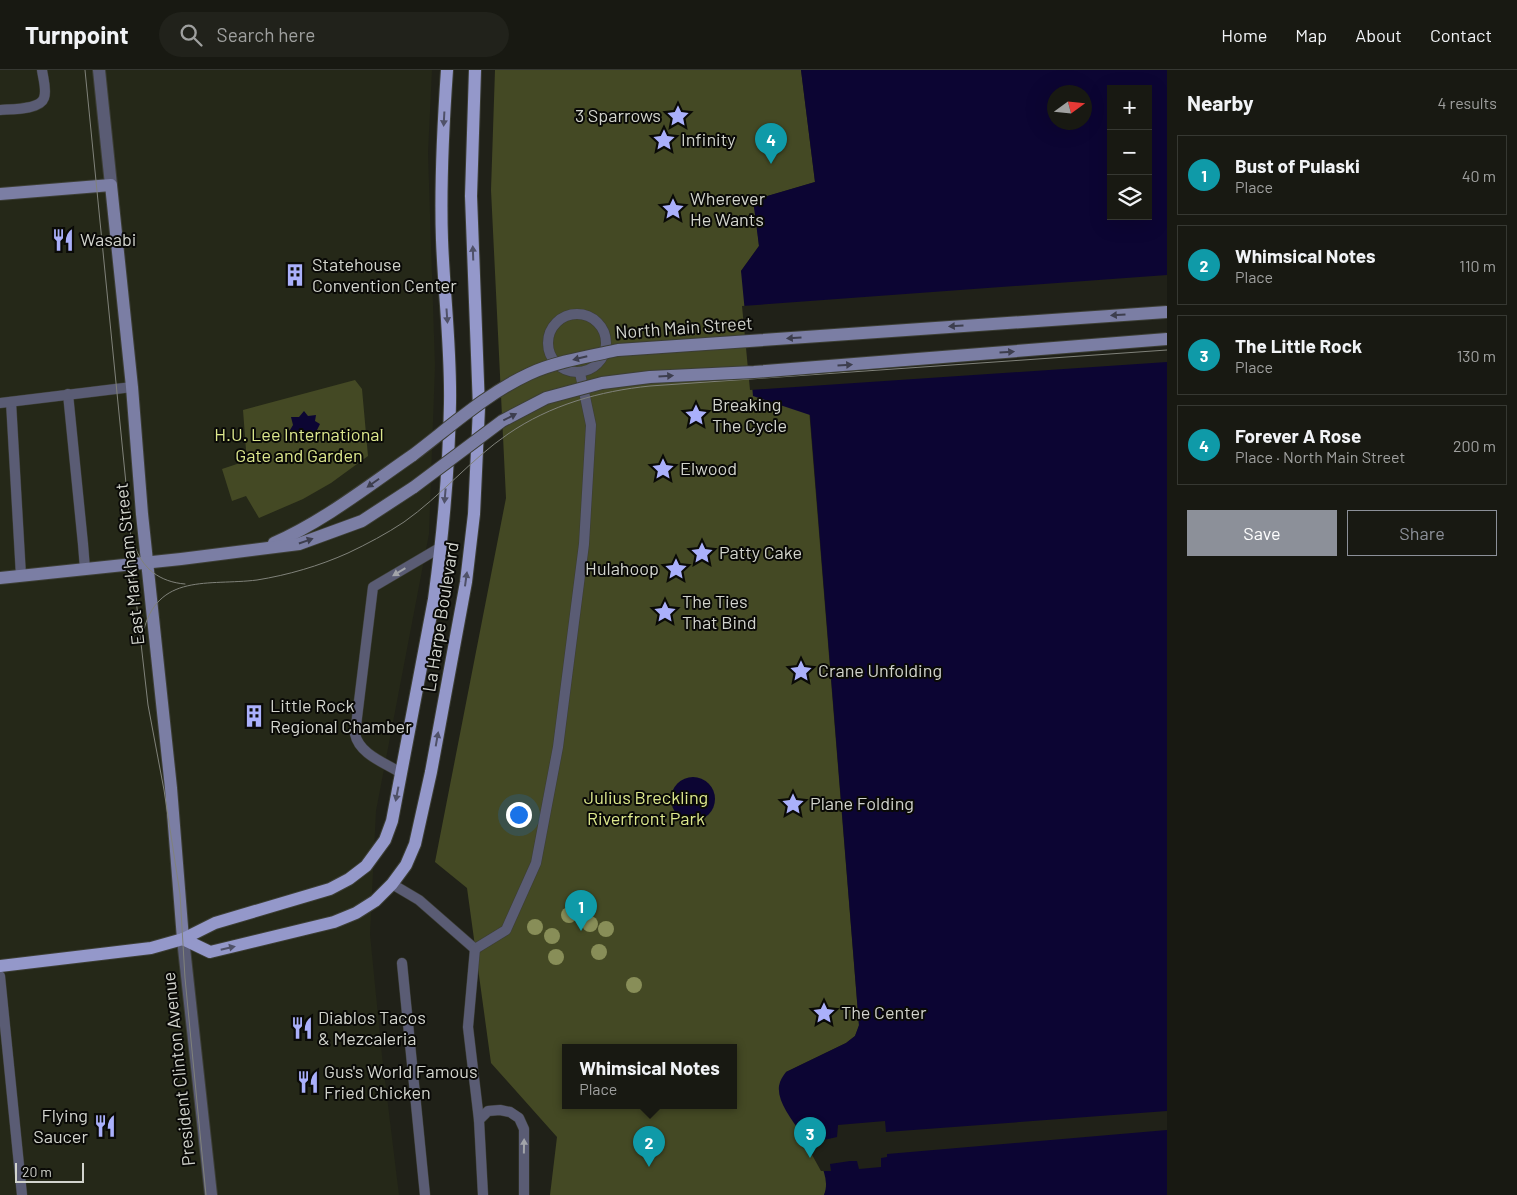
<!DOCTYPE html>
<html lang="en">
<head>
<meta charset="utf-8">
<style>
  :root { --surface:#181912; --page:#21221b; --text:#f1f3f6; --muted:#9fa09f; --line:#363832; --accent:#8c9099 }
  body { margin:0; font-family:Barlow,sans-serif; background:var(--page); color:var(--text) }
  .controls { position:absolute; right:15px; top:15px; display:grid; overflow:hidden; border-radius:0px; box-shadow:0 5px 20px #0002 }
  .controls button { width:45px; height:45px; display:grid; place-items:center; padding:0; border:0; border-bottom:1px solid var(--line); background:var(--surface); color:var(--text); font:25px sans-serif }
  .compass { position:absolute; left:1047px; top:15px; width:45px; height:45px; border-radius:50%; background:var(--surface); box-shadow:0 5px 20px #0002; rotate:75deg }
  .scale { position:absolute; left:15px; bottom:12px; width:69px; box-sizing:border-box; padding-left:5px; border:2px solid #d2d4cd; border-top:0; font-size:14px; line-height:18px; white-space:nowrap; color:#d2d4cd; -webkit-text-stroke:4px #0a0a07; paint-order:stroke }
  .you { position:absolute; left:518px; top:744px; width:18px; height:18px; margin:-12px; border:4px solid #fff; border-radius:50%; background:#1a73e8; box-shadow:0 0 0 8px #1a73e833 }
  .badge { display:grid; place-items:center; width:32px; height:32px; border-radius:50%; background:var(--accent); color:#fff; font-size:16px; font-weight:700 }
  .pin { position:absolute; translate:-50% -41px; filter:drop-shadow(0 1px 2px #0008) }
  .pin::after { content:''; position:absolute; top:26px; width:18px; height:15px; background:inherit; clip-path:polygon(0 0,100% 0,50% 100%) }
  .popup { position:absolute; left:562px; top:974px; width:175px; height:65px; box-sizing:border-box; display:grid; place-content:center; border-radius:0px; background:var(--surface); filter:drop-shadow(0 1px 4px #0005); font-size:16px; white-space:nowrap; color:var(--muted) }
  .popup b { font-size:19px; color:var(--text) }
  .popup::after { content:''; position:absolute; left:50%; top:100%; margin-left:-10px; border:10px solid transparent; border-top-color:var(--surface) }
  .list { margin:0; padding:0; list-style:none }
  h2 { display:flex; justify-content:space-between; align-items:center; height:65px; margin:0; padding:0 20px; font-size:21px }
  h2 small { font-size:16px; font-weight:400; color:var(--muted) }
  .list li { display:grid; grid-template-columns:32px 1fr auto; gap:15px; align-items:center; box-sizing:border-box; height:80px; margin:0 10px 10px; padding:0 10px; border:1px solid var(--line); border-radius:0px }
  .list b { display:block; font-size:19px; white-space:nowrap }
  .list p { margin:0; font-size:16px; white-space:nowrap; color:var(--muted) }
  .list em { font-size:16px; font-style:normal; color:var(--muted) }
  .actions { display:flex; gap:10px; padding:15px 20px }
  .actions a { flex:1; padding:11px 0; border:1px solid var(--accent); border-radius:0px; text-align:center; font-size:18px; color:var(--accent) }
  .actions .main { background:var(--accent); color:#fff }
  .icon { flex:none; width:28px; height:28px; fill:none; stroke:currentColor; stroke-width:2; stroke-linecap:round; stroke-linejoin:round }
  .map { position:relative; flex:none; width:1167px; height:1125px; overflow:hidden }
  header { display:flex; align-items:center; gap:30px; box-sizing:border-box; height:70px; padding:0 25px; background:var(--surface); border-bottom:1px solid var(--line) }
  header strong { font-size:24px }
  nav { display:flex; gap:28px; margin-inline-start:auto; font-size:18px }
  .search { width:350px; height:45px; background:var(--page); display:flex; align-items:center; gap:12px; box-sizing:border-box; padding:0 18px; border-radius:28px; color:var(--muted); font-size:19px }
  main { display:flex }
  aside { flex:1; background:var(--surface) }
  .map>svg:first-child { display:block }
  .built { fill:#252818 }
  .green { fill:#444924; fill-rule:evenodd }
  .water { fill:#0c0533; fill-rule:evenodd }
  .pier { fill:#202118 }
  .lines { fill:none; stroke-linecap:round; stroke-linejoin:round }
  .service-casing { stroke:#3c3e35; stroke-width:11 }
  .tertiary-casing { stroke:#3c3e35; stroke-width:14 }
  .secondary-casing { stroke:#3c3e35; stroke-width:14 }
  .primary-casing { stroke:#3c3e35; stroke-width:14 }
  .service { stroke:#5a5c74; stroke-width:10 }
  .tertiary { stroke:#5a5c74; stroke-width:12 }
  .secondary { stroke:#7b7ea4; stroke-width:12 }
  .primary { stroke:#9498ca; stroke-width:12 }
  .tram { stroke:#80827a; stroke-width:1 }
  .secondary-bridge-casing { stroke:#3c3e35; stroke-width:14; stroke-linecap:butt }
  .secondary-bridge { stroke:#7b7ea4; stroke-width:12 }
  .tree { fill:#888e58 }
  .oneway { fill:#4f5168 }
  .oneway2 { fill:#3d3e4e }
  .oneway3 { fill:#a2a4a9 }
  .labels { text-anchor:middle; stroke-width:4; stroke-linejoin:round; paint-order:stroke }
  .poi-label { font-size:18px; fill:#d2d4cd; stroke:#0a0a07; text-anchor:start }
  .street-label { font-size:18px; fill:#d2d4cd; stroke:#0a0a07 }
  .park-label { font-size:18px; fill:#dde88d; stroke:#0a0a07 }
</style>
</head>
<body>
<header>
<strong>Turnpoint</strong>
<div class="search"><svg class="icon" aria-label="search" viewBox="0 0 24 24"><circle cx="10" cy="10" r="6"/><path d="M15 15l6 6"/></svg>Search here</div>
<nav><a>Home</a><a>Map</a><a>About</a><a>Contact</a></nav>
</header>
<main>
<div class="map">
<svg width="1167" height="1125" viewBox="0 0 1167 1125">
  <rect width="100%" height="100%" fill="#202118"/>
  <!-- built -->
  <polygon class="built" points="0,0 432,0 428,83 435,296 429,464 376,741 370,864 382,986 399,1125 0,1125"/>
  <!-- green -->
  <g class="green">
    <path d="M495,0h306l14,112 -61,18 5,46 -18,25 68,138 50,617 -4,10 -9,7 -60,29 21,68 19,35 1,13 -3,7h-274l7,-58 -66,-74 -24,-175 -32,-26 71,-364 -15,-308zM565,978h168v58h-168z"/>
    <polygon points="355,310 362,319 368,386 331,413 303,429 259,448 246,426 232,431 222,399 237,394 247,393 243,340"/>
  </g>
  <!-- water -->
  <g class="water">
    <path d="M801,0h366v1125h-343c14,-36 -49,-78 -45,-109 1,-6 4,-10 7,-14l60,-29 9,-7 4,-11 -49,-610 -57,-19 -12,-125 18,-25 -6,-46 62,-18zM1111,19h37v127h-37zM1054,22h30v30h-30z"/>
    <polygon points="304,341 308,346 316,345 315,351 320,354 317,360 318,366 307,371 301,368 296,369 295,364 290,360 293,355 291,347 299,347"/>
    <circle cx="693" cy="729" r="22"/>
  </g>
  <!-- pier -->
  <g class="pier">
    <polygon points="1167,205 1167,292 750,320 742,236"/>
    <polygon points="1167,1041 1167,1060 887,1084 887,1087 881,1088 881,1097 859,1099 857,1091 850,1091 830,1094 831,1101 821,1101 806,1074 837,1067 838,1055 885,1051 886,1062"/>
  </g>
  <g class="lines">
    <defs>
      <g id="service">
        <path d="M0,40c11,-1 40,0 44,-12 3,-8 -1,-20 -2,-28"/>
        <circle cx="577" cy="273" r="29"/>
        <polyline points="68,324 83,474 85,499"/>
        <polyline points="11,332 21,506"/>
        <polyline points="0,333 132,317"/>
        <path d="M401,703c-16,-10 -42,-19 -46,-39l18,-147 68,-40"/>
        <polyline points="392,814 419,830 475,879 506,860 536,793 558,677 584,474 591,355 580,303"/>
        <polyline points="475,879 468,957 479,1050"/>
        <polyline points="402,893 425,1125"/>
        <polyline points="0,906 22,1125"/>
        <polyline points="483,1125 479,1050 488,1041 500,1040 510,1042 519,1048 524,1059 524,1125"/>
      </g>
      <g id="tertiary">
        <polyline points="99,0 111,115"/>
        <polyline points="183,869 211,1125"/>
      </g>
      <g id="secondary">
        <polyline points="0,124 111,115 132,317 142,444 171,718 183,869"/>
        <path d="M274,473c50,-22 94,-57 139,-88"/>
        <polyline points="0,508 181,489 299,474 362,451 414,417"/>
      </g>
      <g id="primary">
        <polyline points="183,869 210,882 334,852 356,843 375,831 392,814 406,795 415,774 431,702 466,512 474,444 479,338 471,126 475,0"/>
        <path d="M0,896l151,-18 32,-9 32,-16 115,-34 19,-10 17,-13 19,-26 7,-19 42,-222c9,-65 15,-131 16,-196 1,-55 -6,-109 -8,-163 -2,-57 1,-113 5,-170"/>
      </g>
    </defs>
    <!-- service casing -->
    <use href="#service" class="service-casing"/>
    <!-- tertiary casing -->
    <use href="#tertiary" class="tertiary-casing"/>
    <!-- secondary casing -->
    <use href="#secondary" class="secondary-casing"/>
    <!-- primary casing -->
    <use href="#primary" class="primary-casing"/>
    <!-- service -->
    <use href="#service" class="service"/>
    <!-- tertiary -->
    <use href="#tertiary" class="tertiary"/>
    <!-- secondary -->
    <use href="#secondary" class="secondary"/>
    <!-- primary -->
    <use href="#primary" class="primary"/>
    <!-- tram -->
    <g class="tram">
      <polyline points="85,0 130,454 132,494 148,635 164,720 180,824 185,908 206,1125"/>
      <path d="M134,474c8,25 26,38 51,40"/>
      <path d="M143,563c14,-61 66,-47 114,-53 31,-5 62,-14 91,-27 19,-9 38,-19 56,-31 37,-26 66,-62 104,-88 42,-29 92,-43 142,-48l517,-36"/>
    </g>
    <defs>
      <g id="secondary-bridge">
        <path d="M413,385c37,-28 73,-61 116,-81 25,-12 61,-18 89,-24l549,-38"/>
        <polyline points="414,417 502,351 546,328 602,313 650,307 754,302 1167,269"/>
      </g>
    </defs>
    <!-- secondary-bridge casing -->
    <use href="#secondary-bridge" class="secondary-bridge-casing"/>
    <!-- secondary-bridge -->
    <use href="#secondary-bridge" class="secondary-bridge"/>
  </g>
  <!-- trees -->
  <g class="tree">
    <circle cx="569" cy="845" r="8"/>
    <circle cx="590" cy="854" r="8"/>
    <circle cx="535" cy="857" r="8"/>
    <circle cx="606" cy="859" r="8"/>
    <circle cx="552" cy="866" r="8"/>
    <circle cx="599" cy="882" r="8"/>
    <circle cx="556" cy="887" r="8"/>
    <circle cx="634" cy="915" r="8"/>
  </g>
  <!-- one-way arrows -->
  <defs><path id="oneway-solid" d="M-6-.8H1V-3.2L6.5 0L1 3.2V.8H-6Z" transform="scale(1.25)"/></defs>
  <g class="oneway">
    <use href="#oneway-solid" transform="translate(444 49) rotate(93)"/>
    <use href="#oneway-solid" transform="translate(473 183) rotate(-92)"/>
    <use href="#oneway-solid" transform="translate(447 246) rotate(86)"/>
    <use href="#oneway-solid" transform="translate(445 426) rotate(95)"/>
    <use href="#oneway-solid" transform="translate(466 509) rotate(-82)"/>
    <use href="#oneway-solid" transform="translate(437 669) rotate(-80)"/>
    <use href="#oneway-solid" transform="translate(397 724) rotate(101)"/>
    <use href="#oneway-solid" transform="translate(228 878) rotate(-13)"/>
  </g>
  <g class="oneway2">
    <use href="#oneway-solid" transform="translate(1118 245) rotate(176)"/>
    <use href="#oneway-solid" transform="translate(956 256) rotate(176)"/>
    <use href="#oneway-solid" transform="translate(794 268) rotate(176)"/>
    <use href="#oneway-solid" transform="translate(1007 282) rotate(-4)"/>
    <use href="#oneway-solid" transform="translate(580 288) rotate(166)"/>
    <use href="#oneway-solid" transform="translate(845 295) rotate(-4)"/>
    <use href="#oneway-solid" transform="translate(666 306) rotate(-3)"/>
    <use href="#oneway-solid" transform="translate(510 347) rotate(-27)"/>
    <use href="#oneway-solid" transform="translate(373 413) rotate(145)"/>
    <use href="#oneway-solid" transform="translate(306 471) rotate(-19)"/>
  </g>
  <g class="oneway3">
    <use href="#oneway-solid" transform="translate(399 502) rotate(149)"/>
    <use href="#oneway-solid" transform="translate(524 1076) rotate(-89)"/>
  </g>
  <!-- icons -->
  <defs>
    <symbol id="sight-bare" viewBox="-9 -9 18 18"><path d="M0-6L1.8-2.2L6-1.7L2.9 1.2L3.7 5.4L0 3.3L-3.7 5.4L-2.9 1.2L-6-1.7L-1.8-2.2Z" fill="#aab0fb" stroke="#0a0a07" stroke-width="2.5" paint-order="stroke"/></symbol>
    <symbol id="restaurant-bare" viewBox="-9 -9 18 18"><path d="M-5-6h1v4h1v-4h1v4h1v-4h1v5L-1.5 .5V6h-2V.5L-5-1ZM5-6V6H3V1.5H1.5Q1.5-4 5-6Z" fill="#aab0fb" stroke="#0a0a07" stroke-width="2.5" paint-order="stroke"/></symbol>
    <symbol id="building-bare" viewBox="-9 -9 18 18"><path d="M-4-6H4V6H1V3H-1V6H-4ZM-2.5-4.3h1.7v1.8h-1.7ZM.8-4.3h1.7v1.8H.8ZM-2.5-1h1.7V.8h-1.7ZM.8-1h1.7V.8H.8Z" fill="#aab0fb" stroke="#0a0a07" stroke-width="2.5" paint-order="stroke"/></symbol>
  </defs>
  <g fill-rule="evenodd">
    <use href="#sight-bare" x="662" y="30" width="32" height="32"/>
    <use href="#sight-bare" x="648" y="54" width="32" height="32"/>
    <use href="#sight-bare" x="657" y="123" width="32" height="32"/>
    <use href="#restaurant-bare" x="47" y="154" width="32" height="32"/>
    <use href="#building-bare" x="279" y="189" width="32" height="32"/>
    <use href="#sight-bare" x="680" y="329" width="32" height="32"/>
    <use href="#sight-bare" x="647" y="383" width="32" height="32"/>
    <use href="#sight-bare" x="686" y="467" width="32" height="32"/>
    <use href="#sight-bare" x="660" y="483" width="32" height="32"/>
    <use href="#sight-bare" x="649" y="526" width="32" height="32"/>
    <use href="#sight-bare" x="785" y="585" width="32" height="32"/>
    <use href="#building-bare" x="238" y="630" width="32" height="32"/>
    <use href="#sight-bare" x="777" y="718" width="32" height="32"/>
    <use href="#sight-bare" x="808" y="927" width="32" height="32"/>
    <use href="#restaurant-bare" x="286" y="942" width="32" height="32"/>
    <use href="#restaurant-bare" x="292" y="996" width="32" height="32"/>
    <use href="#restaurant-bare" x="89" y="1040" width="32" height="32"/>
  </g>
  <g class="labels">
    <!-- poi labels -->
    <g class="poi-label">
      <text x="661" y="52" text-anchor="end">3 Sparrows</text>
      <text x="681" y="76">Infinity</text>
      <text x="690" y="135">Wherever<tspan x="690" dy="21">He Wants</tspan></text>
      <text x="80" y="176">Wasabi</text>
      <text x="312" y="201">Statehouse<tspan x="312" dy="21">Convention Center</tspan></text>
      <text x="712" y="341">Breaking<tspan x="712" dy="21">The Cycle</tspan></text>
      <text x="680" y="405">Elwood</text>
      <text x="719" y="489">Patty Cake</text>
      <text x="659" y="505" text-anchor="end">Hulahoop</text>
      <text x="682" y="538">The Ties<tspan x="682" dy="21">That Bind</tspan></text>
      <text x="818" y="607">Crane Unfolding</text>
      <text x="270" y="642">Little Rock<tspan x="270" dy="21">Regional Chamber</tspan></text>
      <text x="810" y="740">Plane Folding</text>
      <text x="841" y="949">The Center</text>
      <text x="318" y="954">Diablos Tacos<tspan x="318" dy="21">&amp; Mezcaleria</tspan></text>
      <text x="324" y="1008">Gus's World Famous<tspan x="324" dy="21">Fried Chicken</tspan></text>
      <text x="88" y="1052" text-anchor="end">Flying<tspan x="88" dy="21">Saucer</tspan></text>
    </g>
    <!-- street labels -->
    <g class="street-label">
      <text transform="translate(684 258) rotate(-4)" y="6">North Main Street</text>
      <text transform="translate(130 494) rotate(-96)" y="6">East Markham Street</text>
      <text transform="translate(441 547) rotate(-81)" y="6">La Harpe Boulevard</text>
      <text transform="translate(179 999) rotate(-96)" y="6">President Clinton Avenue</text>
    </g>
    <!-- park labels -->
    <g class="park-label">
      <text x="299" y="371">H.U. Lee International<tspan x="299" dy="21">Gate and Garden</tspan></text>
      <text x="646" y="734">Julius Breckling<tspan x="646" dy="21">Riverfront Park</tspan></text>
    </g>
  </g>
</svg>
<div class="controls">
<button>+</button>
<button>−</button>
<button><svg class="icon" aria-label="layers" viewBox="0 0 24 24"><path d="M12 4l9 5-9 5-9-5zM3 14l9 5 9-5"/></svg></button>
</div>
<svg class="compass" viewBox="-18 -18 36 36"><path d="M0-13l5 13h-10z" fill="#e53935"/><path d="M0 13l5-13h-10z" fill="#9fa09f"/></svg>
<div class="scale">20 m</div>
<div class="you"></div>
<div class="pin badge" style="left:581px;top:861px;background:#0f9aa8">1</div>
<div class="pin badge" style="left:649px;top:1097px;background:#0f9aa8">2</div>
<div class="popup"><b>Whimsical Notes</b>Place</div>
<div class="pin badge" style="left:810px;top:1088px;background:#0f9aa8">3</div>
<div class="pin badge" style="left:771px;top:94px;background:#0f9aa8">4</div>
</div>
<aside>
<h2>Nearby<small>4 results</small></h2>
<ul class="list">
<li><span class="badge" style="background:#0f9aa8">1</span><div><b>Bust of Pulaski</b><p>Place</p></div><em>40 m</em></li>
<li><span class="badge" style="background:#0f9aa8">2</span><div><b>Whimsical Notes</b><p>Place</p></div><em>110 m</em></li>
<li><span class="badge" style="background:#0f9aa8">3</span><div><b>The Little Rock</b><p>Place</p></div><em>130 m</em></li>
<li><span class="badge" style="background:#0f9aa8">4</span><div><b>Forever A Rose</b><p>Place · North Main Street</p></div><em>200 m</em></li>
</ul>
<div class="actions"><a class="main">Save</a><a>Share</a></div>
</aside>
</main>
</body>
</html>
